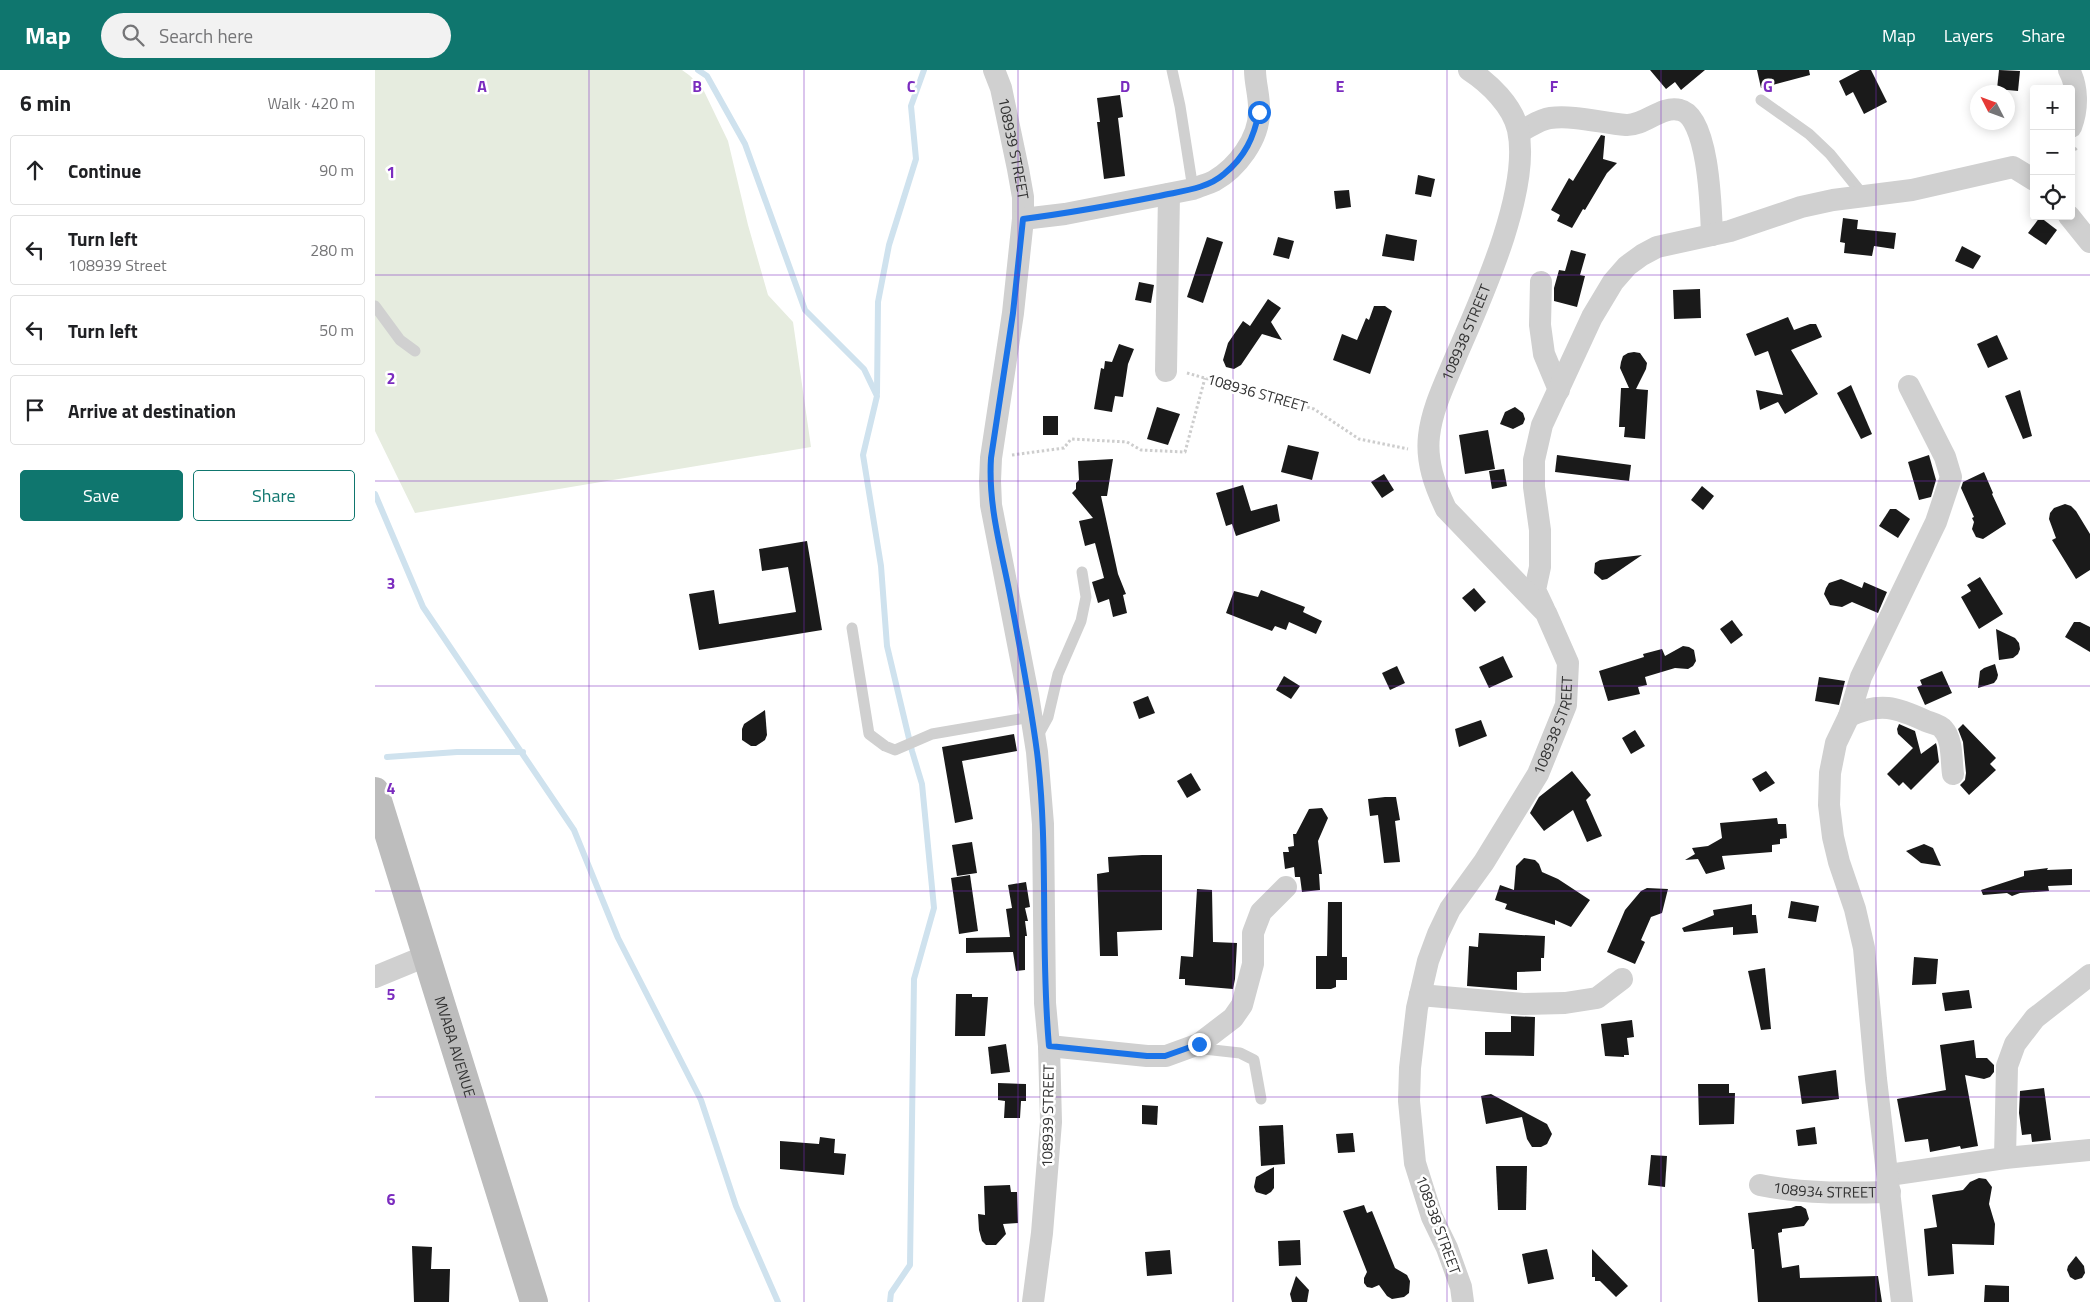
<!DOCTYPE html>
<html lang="en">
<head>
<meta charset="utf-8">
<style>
  :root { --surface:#fff; --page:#f2f2f2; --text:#202124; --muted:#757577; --line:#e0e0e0; --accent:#0f766e }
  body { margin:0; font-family:"Titillium Web",sans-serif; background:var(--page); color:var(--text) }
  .controls { position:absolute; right:15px; top:15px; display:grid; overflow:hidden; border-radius:5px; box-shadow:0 2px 12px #0003 }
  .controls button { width:45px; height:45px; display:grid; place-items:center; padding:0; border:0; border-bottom:1px solid var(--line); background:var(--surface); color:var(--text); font:25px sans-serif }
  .compass { position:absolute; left:1595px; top:15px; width:45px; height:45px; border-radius:50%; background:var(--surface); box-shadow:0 2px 12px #0003; rotate:312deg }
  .stop { position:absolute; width:15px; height:15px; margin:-11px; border:4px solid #1a73e8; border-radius:50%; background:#fff }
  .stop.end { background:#1a73e8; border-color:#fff; box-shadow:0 1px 5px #0008 }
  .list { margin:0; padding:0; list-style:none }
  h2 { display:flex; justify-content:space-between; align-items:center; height:65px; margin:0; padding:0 20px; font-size:21px }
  h2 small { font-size:16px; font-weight:400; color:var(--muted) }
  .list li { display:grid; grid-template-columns:32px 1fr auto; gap:15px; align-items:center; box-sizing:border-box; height:70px; margin:0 10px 10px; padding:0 10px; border:1px solid var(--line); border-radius:5px }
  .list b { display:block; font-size:19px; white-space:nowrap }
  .list p { margin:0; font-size:16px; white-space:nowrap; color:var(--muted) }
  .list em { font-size:16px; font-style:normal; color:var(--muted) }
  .actions { display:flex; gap:10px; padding:15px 20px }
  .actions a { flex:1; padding:11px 0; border:1px solid var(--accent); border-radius:5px; text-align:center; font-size:18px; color:var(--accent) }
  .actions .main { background:var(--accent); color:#fff }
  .icon { flex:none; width:28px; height:28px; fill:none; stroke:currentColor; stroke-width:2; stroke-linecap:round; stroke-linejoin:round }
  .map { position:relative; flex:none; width:1715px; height:1232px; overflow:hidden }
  header { display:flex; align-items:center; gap:30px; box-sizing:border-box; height:70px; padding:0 25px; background:var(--accent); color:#fff }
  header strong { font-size:24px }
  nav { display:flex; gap:28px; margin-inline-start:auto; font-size:18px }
  .search { width:350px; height:45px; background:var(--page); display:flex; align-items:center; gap:12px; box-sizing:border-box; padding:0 18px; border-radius:28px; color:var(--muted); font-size:19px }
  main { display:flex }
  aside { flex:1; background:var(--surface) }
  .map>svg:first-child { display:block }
  .green { fill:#e6ecdf }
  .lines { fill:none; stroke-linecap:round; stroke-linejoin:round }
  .stream { stroke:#cfe2ee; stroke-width:6 }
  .building { fill:#1a1a1a }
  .path { stroke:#cdcdcd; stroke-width:3; stroke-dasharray:2.5 2.5; stroke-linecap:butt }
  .lane { stroke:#d0d0d0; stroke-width:11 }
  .street { stroke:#d0d0d0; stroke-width:22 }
  .secondary { stroke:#bdbdbd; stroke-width:28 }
  .route { stroke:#1a73e8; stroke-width:6 }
  .grid { fill:none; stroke:#7b2cbf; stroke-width:1; stroke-opacity:0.55 }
  .labels { text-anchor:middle; stroke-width:5; stroke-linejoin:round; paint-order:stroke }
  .street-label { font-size:15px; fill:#333; stroke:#fff }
  .grid-label { font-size:16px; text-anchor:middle; font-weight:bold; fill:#7b2cbf; stroke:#fff; stroke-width:5; stroke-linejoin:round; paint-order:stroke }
</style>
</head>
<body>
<header>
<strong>Map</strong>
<div class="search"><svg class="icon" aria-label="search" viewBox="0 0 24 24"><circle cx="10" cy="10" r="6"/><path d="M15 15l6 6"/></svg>Search here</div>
<nav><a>Map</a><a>Layers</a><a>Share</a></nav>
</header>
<main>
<aside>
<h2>6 min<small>Walk · 420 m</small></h2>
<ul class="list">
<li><svg class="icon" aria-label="ahead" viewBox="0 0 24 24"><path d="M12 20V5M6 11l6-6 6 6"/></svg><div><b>Continue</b></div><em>90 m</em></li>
<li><svg class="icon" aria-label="left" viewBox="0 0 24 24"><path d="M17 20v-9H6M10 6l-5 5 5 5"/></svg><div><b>Turn left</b><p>108939 Street</p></div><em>280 m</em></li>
<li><svg class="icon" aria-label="left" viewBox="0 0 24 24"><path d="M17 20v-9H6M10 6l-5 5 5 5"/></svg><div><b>Turn left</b></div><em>50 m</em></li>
<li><svg class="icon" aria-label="arrive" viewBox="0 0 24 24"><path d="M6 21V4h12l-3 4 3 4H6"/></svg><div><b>Arrive at destination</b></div></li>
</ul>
<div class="actions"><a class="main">Save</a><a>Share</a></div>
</aside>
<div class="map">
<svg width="1715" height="1232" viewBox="0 0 1715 1232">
  <rect width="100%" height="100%" fill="#fff"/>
  <!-- green -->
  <polygon class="green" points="0,0 307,0 314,5 327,17 353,71 373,155 393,225 418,252 436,377 40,443 0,361"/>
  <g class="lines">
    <!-- stream -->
    <g class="stream">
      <polyline points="323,0 332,6 370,74 430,240 489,299 502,326 488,385 506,496 512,576 537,681 547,714 559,838 539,909 535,1195 516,1223 515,1232"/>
      <polyline points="502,323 503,232 514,175 541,89 536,36 549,0"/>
      <polyline points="0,424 48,537 199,760 243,868 326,1030 361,1136 403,1232"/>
      <polyline points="12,687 82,682 148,682"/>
    </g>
  </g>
  <!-- building -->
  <g class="building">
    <polygon points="1275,0 1330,0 1306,20 1300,12 1291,19"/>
    <polygon points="1382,0 1434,0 1435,5 1386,18"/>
    <polygon points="1485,0 1496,0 1512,32 1489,44 1478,22 1471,26 1464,11"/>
    <polygon points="1624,0 1645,1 1643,21 1622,19"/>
    <polygon points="745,25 748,47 743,48 750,106 729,109 722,52 725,52 722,28"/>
    <polygon points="1226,65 1230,66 1228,89 1242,93 1232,103 1210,140 1208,139 1197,158 1182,151 1185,145 1176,140 1194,108 1198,111"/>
    <polygon points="1043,105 1060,109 1056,127 1040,124"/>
    <polygon points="974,120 976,137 961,139 959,121"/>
    <polygon points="1665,147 1682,160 1671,175 1653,163"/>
    <polygon points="1468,148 1483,150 1482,159 1521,163 1519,179 1499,176 1497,186 1469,183 1470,173 1465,172"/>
    <polygon points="1011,164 1042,170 1039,191 1007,186"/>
    <polygon points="832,167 848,172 828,233 812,227"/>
    <polygon points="903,167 919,171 914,189 898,185"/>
    <polygon points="1587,176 1606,186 1598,199 1580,191"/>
    <polygon points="1196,180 1211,184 1205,205 1210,206 1202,237 1179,231 1179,218 1184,200 1190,201"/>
    <polygon points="764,212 779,215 776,233 760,230"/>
    <polygon points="1325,219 1326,248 1299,249 1298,220"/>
    <polygon points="893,229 906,238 896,252 907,270 887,264 866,295 859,299 851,297 848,290 853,273 868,251 875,256"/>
    <polygon points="999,236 1010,236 1017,241 995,304 958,290 967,264 982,270 991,248 994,250"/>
    <polygon points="1413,247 1419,260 1435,254 1441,254 1447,267 1416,280 1443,324 1410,344 1403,332 1385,340 1381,320 1408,325 1393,281 1380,286 1371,264"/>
    <polygon points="1622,265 1633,289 1613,298 1602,274"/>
    <polygon points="744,274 759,279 753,294 748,327 740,326 737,342 719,339 726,298 729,299 730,291 737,292"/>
    <polygon points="1259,282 1265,283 1272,293 1271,299 1261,319 1273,320 1270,369 1249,367 1250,357 1244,357 1246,318 1254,318 1245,298 1246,292 1248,286 1253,283"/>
    <polygon points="1476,315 1497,364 1486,369 1462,323"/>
    <polygon points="1645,320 1657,366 1648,369 1630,326"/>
    <polygon points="782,337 805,344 793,375 772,369"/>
    <polygon points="1140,337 1148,343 1150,349 1148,354 1138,359 1125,354 1130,342"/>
    <rect x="668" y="346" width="15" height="19"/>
    <polygon points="1113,360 1120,399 1090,404 1084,365"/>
    <polygon points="913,375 944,382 937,410 906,402"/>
    <polygon points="1182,385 1256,395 1254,411 1180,402"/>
    <polygon points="1554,385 1561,410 1556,427 1544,430 1533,392"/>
    <polygon points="738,389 732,426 726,426 743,504 751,524 748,525 752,543 738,547 734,529 723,533 717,512 729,508 720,473 710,476 704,451 718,448 697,423 701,419 701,413 704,410 703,391"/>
    <polygon points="1129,399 1132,416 1117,419 1114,401"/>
    <polygon points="1609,402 1618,423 1617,424 1631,454 1608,469 1601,467 1597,459 1599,452 1597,448 1599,447 1586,418 1588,412"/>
    <polygon points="1009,404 1019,420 1007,428 996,412"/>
    <polygon points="868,415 876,441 902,434 905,451 861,466 857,454 851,456 841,423"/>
    <polygon points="1327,416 1339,426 1328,440 1316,430"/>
    <polygon points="1690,434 1696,436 1701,441 1715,464 1715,500 1701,509 1677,470 1681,468 1674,449 1675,443 1679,438"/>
    <polygon points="1515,439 1521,439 1535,449 1523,468 1504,456"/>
    <polygon points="432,471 447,560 324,580 314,524 339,520 344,554 421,542 413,497 387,501 384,479"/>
    <polygon points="1267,485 1232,509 1227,510 1219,503 1220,493 1225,490"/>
    <polygon points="1605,507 1628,544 1604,559 1586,527 1596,521 1592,515"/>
    <polygon points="1466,509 1487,518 1489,512 1512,522 1503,543 1477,532 1467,537 1455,535 1449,524 1451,518 1454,513"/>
    <polygon points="1099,518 1111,532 1100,542 1087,528"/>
    <polygon points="886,520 930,537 928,542 947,551 941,564 914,552 911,560 900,556 897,561 851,543 859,521 883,527"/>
    <polygon points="1357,550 1368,565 1356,574 1345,559"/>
    <polygon points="1699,552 1705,552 1715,557 1715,582 1690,567"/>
    <polygon points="1621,559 1640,568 1644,573 1645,579 1643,584 1638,588 1624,590"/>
    <polygon points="1308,576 1314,577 1319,580 1321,591 1318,596 1313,599 1300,598 1270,607 1272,615 1263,617 1265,624 1233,631 1224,601 1269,587 1268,584 1287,579 1290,586"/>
    <polygon points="1128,586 1138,607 1114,618 1104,597"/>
    <polygon points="1620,594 1623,605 1622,609 1619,613 1603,618 1605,601 1609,598"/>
    <polygon points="1022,596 1030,613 1015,620 1007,603"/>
    <polygon points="1567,601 1577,623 1550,635 1542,617 1547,615 1545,610"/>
    <polygon points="909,606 925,616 916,629 901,620"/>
    <polygon points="1444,607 1470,611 1464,635 1440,631"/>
    <polygon points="773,626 780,643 764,649 758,632"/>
    <polygon points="390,640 392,665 390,670 381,676 376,676 367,670 367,659 369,654"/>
    <polygon points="1106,650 1112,666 1084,677 1080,659"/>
    <polygon points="1524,654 1540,661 1546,684 1561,673 1562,677 1564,692 1536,720 1528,712 1524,716 1512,704 1538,678 1523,664 1522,659"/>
    <polygon points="1588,654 1621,688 1615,694 1621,700 1594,725 1585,715 1590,710 1591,703 1588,672 1583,659"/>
    <polygon points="1260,660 1270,676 1256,684 1247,668"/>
    <polygon points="639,664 642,681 587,691 598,749 580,753 567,677"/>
    <polygon points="1197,701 1216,725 1211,730 1227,766 1212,772 1198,740 1169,761 1155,743 1164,727"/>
    <polygon points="1391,701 1400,713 1385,722 1377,709"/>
    <polygon points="816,703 826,720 812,728 802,711"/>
    <polygon points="1010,727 1021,727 1025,750 1020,751 1025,792 1009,793 1003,745 995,746 993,729"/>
    <polygon points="947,738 953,748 943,771 947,804 944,804 945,820 927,822 925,807 920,807 919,797 910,799 908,782 914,782 913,777 919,776 918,764 921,764 934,739"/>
    <polygon points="1402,748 1403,754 1411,754 1412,768 1405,769 1405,774 1397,775 1397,782 1347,786 1350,799 1331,804 1323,789 1310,790 1320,784 1317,778 1333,776 1347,768 1345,753"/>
    <polygon points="597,772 602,803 582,806 577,775"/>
    <polygon points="1549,774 1558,778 1566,796 1546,793 1531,781"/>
    <polygon points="767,785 787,785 787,860 742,862 743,886 725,886 722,804 734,802 733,787"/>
    <polygon points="1149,788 1160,790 1164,794 1167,802 1183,809 1215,830 1196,857 1180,850 1180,855 1130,839 1132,834 1120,830 1125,815 1139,820 1141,796"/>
    <polygon points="1673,798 1672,800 1697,799 1697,815 1673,816 1674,821 1645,823 1637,826 1632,823 1608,825 1606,820 1649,806 1649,801"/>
    <polygon points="595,805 603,861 584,864 576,808"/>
    <polygon points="651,812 655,837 650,838 653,851 650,851 652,866 650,866 650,900 641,901 638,882 591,883 591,868 635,867 631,839 637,838 633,815"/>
    <polygon points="1272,818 1293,819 1287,843 1276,847 1266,870 1270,872 1260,894 1232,882 1250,840 1266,821"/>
    <polygon points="822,819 837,820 838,872 862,873 860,909 858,919 810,915 810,909 804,909 806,886 818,887"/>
    <polygon points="1416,831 1444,836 1441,852 1413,848"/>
    <polygon points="953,832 967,832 967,887 972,887 972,910 961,910 961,917 956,919 941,919 941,886 952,886"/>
    <polygon points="1377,834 1377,845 1381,845 1383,863 1358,865 1358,857 1309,862 1307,858 1339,845 1338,840"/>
    <polygon points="1104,863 1170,866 1169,888 1166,888 1166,901 1142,902 1142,920 1092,916 1094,876 1103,877"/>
    <polygon points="1539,887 1563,889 1561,914 1537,915"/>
    <polygon points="1390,898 1396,959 1386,960 1373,901"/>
    <polygon points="1594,920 1597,938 1570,941 1567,923"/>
    <polygon points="581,924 597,924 597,927 613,927 610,966 580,966"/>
    <polygon points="1136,946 1160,947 1159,986 1110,985 1110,962 1136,962"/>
    <polygon points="1257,950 1259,967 1252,968 1254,985 1249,985 1249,987 1230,986 1226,954"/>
    <polygon points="1599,970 1601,988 1612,988 1619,995 1619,1002 1615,1007 1609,1009 1590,1005 1603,1076 1586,1079 1585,1076 1555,1082 1553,1069 1530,1072 1522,1029 1571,1020 1565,975"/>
    <polygon points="631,974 635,1002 616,1004 613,977"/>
    <polygon points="1461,1000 1464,1029 1427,1034 1423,1006"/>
    <polygon points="623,1013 651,1014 651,1031 646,1031 645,1048 629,1048 630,1031 623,1030"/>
    <polygon points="1323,1014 1354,1014 1354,1023 1360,1023 1359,1054 1324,1055"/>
    <polygon points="1669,1018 1676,1070 1657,1072 1656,1064 1647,1065 1644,1043 1645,1021"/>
    <polygon points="1116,1024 1172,1054 1177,1064 1172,1074 1166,1077 1157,1077 1152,1069 1147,1047 1111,1054 1106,1026"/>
    <polygon points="767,1035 783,1036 782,1055 767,1054"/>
    <polygon points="908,1055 910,1094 886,1096 884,1056"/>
    <polygon points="1440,1057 1442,1074 1423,1076 1421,1060"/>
    <polygon points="978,1063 980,1082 963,1083 961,1064"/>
    <polygon points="445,1067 460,1069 459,1083 471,1084 469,1105 405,1099 405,1071 444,1074"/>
    <polygon points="1276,1085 1292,1086 1290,1117 1273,1115"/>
    <polygon points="1121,1096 1152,1096 1151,1140 1123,1140"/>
    <polygon points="899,1097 899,1118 896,1122 891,1125 881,1122 879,1117 881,1107"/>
    <polygon points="1604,1108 1611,1109 1617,1117 1614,1134 1620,1154 1619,1175 1577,1174 1579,1204 1553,1206 1549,1159 1562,1157 1557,1125 1588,1120 1595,1112"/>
    <polygon points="635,1115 636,1122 642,1122 643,1153 628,1154 631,1164 621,1175 611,1175 607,1171 604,1160 603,1144 610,1145 609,1116"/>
    <polygon points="989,1135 992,1143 997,1141 1020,1198 1032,1205 1035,1211 1034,1223 1029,1227 1017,1229 1012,1226 1004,1215 997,1218 992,1217 989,1213 989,1208 992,1202 968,1141"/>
    <polygon points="1421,1136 1426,1136 1431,1139 1434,1149 1429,1156 1407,1159 1407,1162 1403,1163 1407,1198 1424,1195 1425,1208 1503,1206 1507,1232 1383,1232 1379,1179 1377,1179 1373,1143 1416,1138"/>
    <polygon points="925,1170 926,1195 904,1196 903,1171"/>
    <polygon points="37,1176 57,1177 56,1199 75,1199 74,1232 39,1232"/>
    <polygon points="1172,1179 1179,1209 1153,1214 1147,1184"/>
    <polygon points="1217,1179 1253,1216 1241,1227 1225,1211 1220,1211 1220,1207 1217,1207"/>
    <polygon points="795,1180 797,1204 772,1206 770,1182"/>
    <polygon points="1701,1186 1709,1196 1710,1203 1707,1208 1700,1210 1695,1207 1692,1200 1693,1196"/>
    <polygon points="921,1206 934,1220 932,1232 917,1232 915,1224"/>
    <polygon points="1610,1215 1634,1216 1634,1232 1609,1232"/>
  </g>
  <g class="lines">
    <!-- path -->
    <g class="path">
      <polyline points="1696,83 1703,77"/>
      <polyline points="812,303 939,339 984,369 1033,379"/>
      <polyline points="637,385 689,378 696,369 752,372 766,380 810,382 830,308"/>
    </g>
    <!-- lane -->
    <g class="lane">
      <polyline points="797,0 805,36 818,119"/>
      <polyline points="1386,30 1434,64 1455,84 1489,126"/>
      <polyline points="0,236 25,270 40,281"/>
      <polyline points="477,558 494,664 510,676 520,680 557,664 656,647"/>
      <polyline points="662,667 673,647 683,604 706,551 711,527 707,502"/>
      <polyline points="820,978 865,983 879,990 886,1029"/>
    </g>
    <!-- street -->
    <g class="street">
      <path id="s1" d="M619,0l7,18 17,81 5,28v22l-10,94 -22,145 -1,23 1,24 37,190 9,57 6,72 2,179 4,43 2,76 -9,111 -9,69"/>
      <path d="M1694,0c9,17 9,39 2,57"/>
      <path d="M1144,62c9,-4 21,-13 31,-14 25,-3 51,5 76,7 19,1 35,-20 54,-15 29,6 31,100 32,125"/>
      <polyline points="1694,146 1715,172"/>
      <path d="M648,149l42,-5 128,-25c7,-3 15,-5 21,-8 23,-13 45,-42 45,-69 1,-14 -4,-28 -4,-42"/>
      <polyline points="1166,212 1165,255 1169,284 1184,320"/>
      <polyline points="791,301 794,124"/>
      <polyline points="1169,539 1160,520 1165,497 1165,460 1159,417 1159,390 1167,355 1217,247 1238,212 1252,196 1267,185 1282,177 1355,161 1426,137 1458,130 1537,120 1638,97 1659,110"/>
      <path d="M1474,646c31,-14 47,-9 77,5 5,2 14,4 17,8 10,11 8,31 10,45"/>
      <polyline points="0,907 51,886"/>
      <polyline points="1045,925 1148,934 1190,933 1222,928 1247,909"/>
      <polyline points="674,976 772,986 791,986 824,974 858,948 867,935 878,894 878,863 881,855 886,842 911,817"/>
      <polyline points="1630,1088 1632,996 1640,974 1660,948 1715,905"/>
      <polyline points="1514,1105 1630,1088 1715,1080"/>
      <path id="s2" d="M1385,1115c44,9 86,8 130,7"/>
      <path id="s3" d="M1088,1232l-2,-15 -14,-39 -15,-31 -17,-54 -6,-62 1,-33 7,-60 11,-47 10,-27 12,-25 34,-47 54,-88 28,-69 2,-42 -22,-50 -100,-104c-11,-23 -20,-47 -17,-73 3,-28 17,-55 28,-82 24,-55 74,-164 61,-224 -5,-24 -29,-47 -49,-60"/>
      <polyline points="1527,1232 1501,1009 1489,878 1480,839 1464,792 1458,767 1454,735 1455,703 1461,673 1474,646 1486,607 1561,452 1576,407 1570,387 1534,316"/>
    </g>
    <!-- secondary -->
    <path class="secondary" id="s4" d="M0,721l159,511"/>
  </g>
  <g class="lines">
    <!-- route -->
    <path class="route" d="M824,974l-34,12h-18l-98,-10c-9,-98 0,-197 -12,-294 -7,-53 -17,-105 -27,-157 -9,-46 -22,-90 -19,-137l22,-145 10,-94c46,-6 91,-14 136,-23 22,-5 48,-7 65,-22 21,-17 30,-37 35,-62"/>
  </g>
  <!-- grid -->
  <path class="grid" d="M214,0v1232M429,0v1232M643,0v1232M858,0v1232M1072,0v1232M1286,0v1232M1501,0v1232M0,205h1715M0,411h1715M0,616h1715M0,821h1715M0,1027h1715"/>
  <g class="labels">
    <!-- street labels -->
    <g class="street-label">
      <text dy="5" stroke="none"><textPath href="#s1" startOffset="81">108939 STREET</textPath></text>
      <text dy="5" stroke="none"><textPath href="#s3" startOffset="1071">108938 STREET</textPath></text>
      <text transform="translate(882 323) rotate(16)" y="5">108936 STREET</text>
      <text dy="5" stroke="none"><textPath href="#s3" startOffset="621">108938 STREET</textPath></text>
      <text dy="5" stroke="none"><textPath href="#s4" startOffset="268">MVABA AVENUE</textPath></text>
      <text transform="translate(673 1046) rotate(-89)" y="5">108939 STREET</text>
      <text dy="5" stroke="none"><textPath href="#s2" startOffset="65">108934 STREET</textPath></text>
      <text transform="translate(1063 1155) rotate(70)" y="5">108938 STREET</text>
    </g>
  </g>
  <g class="grid-label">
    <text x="107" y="22">A</text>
    <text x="322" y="22">B</text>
    <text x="536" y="22">C</text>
    <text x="750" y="22">D</text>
    <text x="965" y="22">E</text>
    <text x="1179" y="22">F</text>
    <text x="1393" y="22">G</text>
    <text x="16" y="108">1</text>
    <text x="16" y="314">2</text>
    <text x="16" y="519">3</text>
    <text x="16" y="724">4</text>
    <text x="16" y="930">5</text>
    <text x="16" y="1135">6</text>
  </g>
</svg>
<div class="controls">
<button>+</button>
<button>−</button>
<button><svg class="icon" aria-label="locate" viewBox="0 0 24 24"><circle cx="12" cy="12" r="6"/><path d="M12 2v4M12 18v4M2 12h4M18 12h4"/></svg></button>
</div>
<svg class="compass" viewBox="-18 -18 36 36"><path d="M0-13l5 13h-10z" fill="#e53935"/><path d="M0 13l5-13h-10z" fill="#757577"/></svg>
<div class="stop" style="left:884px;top:42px"></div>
<div class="stop end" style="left:824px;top:974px"></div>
</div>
</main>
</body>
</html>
